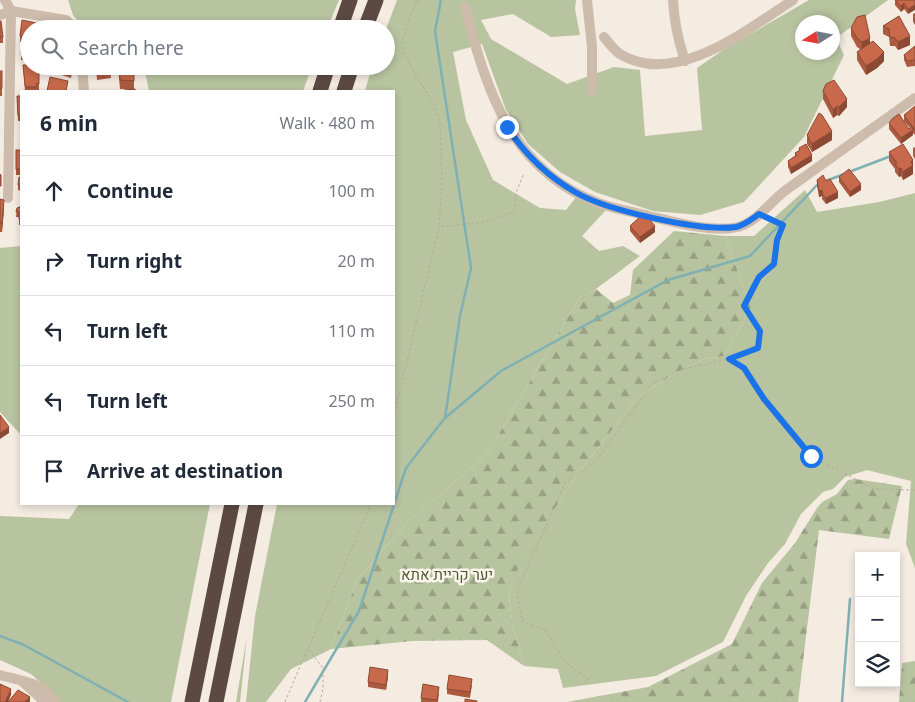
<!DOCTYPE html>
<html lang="en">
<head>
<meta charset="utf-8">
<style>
  :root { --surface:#fff; --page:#f2f2f3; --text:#1f2937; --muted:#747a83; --line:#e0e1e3 }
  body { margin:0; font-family:"Noto Sans",Heebo,sans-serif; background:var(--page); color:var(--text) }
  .controls { position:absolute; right:15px; bottom:15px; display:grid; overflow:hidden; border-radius:0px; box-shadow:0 2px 8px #0003 }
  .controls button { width:45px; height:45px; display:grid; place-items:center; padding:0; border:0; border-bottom:1px solid var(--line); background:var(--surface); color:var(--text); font:25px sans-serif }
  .compass { position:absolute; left:795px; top:15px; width:45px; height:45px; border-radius:50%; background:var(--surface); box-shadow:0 2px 8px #0003; rotate:259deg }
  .stop { position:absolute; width:15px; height:15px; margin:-11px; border:4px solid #1a73e8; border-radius:50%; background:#fff }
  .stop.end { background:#1a73e8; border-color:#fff; box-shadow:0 1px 5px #0008 }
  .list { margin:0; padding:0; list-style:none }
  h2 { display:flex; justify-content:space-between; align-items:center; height:65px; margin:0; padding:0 20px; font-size:21px }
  h2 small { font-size:16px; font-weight:400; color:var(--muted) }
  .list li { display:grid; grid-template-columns:32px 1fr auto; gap:15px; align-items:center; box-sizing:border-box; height:70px; padding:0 20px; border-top:1px solid var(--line) }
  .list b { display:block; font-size:19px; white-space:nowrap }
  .list em { font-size:16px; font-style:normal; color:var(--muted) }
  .icon { flex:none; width:28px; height:28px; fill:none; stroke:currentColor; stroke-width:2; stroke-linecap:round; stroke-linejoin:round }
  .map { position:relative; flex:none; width:915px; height:702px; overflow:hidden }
  .search { position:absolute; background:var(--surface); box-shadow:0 2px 8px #0003; left:20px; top:20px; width:375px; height:55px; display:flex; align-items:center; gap:12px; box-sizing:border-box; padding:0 18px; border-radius:28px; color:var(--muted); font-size:19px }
  .panel { position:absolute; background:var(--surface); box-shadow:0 2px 8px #0003; left:20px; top:90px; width:375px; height:415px; border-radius:0px }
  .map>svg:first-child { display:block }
  .grass { fill:#b8c4a0; fill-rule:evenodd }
  .forest { fill:url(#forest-firs) }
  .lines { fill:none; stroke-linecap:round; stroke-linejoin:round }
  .stream { stroke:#7fb0b2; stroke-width:2.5 }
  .path { stroke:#b9a596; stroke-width:1; stroke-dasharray:2.5 2.5; stroke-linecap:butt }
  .minor { stroke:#cdbbac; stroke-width:10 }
  .highway { stroke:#5c4a42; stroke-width:15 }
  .wall { fill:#ac5a40 }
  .shaded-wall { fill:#8c4a34 }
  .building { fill:#c8694b; stroke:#8c4a34 }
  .route { stroke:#1a73e8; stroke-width:6 }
  .labels { text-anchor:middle; stroke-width:5; stroke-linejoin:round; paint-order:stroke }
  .park-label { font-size:15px; fill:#4a5a2e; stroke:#fbf5ee }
</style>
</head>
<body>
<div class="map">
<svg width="915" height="702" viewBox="0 0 915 702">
  <defs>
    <pattern id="forest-firs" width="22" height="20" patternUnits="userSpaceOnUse" patternTransform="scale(1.25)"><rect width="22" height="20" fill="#b8c4a0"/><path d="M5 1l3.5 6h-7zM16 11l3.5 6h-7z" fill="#97a083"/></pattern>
  </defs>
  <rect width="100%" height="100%" fill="#f4ebe1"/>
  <!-- grass -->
  <g class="grass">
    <polygon points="68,0 339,0 327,29 84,29 73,15"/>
    <path d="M397,0h179l-1,9 5,26 -29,2 -38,-23 -32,6 10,19 76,45 47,-17 26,3 5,66 57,-6 -5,-62 26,-18 86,-50h79l-52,38 8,17 -40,82 -60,65 -44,13 -47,-4 -58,-19 -35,-20 -32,-28 -22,-34 -24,-66 -29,8 13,68 27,60 47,28 26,2 11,-14 29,14 -24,26 17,15 24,-5 17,10 -44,33 -16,8 -93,157 -80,69 -50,57 -26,69 -40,20 -25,33h-20l9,-86 22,-112h117v-413h-29l7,-25h14v-37zM802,22h30v30h-30z"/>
    <polygon points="144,66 312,66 303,91 149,91"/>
    <polygon points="805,190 817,212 879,202 915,193 915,568 906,544 911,481 867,470 845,477 833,489 823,492 801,514 785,544 768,563 746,596 723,642 656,676 563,688 558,669 524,666 512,623 509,594 520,562 576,476 637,398 669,377 692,365 704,359 724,356 751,308 725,236 754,236"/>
    <polygon points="21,246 21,435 0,412 0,248"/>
    <polygon points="79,504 210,504 171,702 58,702 58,698 31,674 0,660 0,516 69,519"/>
    <polygon points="247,636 240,702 236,702"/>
  </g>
  <!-- forest -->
  <g class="forest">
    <polygon points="674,231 725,236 751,308 724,356 704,359 692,365 669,377 637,398 576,476 521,561 509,594 512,623 524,666 487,640 412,641 331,649 357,580 407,523 487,454 580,297 596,289 613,303 630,295 633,270"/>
    <polygon points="855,479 902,486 889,539 819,530 798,702 567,702 648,687 732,644 762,583 795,543 817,508 822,502 837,494 848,480"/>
    <polygon points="915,661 915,702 899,702 902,663"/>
  </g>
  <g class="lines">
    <!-- stream -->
    <g class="stream">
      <polyline points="441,0 435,31 471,268 460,316 445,418"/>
      <polyline points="849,172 891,156"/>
      <polyline points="823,182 844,174"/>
      <polyline points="0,636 24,645 128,702"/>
      <polyline points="305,702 359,611 406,468 444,419 501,371 668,280 750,256 818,184"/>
      <polyline points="842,702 850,599"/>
    </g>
    <!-- path -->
    <g class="path">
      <polyline points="418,0 407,24 402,42 405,54 416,76 433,102 440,122 442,181 439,226"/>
      <polyline points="730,360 744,368 765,399 811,456 874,489 915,490"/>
      <polyline points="394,414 439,227 484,222 514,212 517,190 524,173"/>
      <polyline points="589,680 565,662 546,631 522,621 517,590 565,483 596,461 652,384 683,369 729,359 759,348 760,331 744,306 759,277 774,264 777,240 783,225 769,218"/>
      <polyline points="285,702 307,650"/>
      <polyline points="320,702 323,689 323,668 308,649 371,504"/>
    </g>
    <!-- minor -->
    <g class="minor">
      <polyline points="5,0 11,11 8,198"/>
      <polyline points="587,0 592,47 592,91"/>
      <path d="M673,0c1,22 5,40 12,61"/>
      <path d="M465,8c22,83 46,164 136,196 15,5 32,8 48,12 25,6 63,17 89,11 19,-5 33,-26 48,-37 43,-31 86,-61 129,-92"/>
      <polyline points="0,15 11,11 66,20 77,29"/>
      <path d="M604,37c5,6 10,13 16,17 55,34 128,-25 173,-54"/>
      <polyline points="82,66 84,91"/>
      <path d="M0,675c20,6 44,7 55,27"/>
      <polyline points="23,682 45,702"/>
    </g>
    <!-- highway -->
    <g class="highway">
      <polyline points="340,29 350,0"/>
      <polyline points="365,29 376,0"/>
      <polyline points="320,91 328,66"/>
      <polyline points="344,91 352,66"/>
      <polyline points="192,702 232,504"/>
      <polyline points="216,702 256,504"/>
    </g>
  </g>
  <!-- wall -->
  <g class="wall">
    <polygon points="895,0 915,0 908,14 904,9 901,12 895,5"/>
    <polygon points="915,13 915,25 913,22 913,14"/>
    <polygon points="899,16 910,45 898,50 895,46 890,46 889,37 883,34 883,26"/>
    <polygon points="22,20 41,24 41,29 29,29 29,43 20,42 20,36"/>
    <polygon points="0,21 3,37 3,43 0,43"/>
    <polygon points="851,28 870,43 884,61 877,68 866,75 857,60 857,52 860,49 857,47 851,36"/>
    <polygon points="915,46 915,66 907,67 904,60 904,55"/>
    <polygon points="21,47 29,47 29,66 39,66 39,91 25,91 23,65 26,65 25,60 21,60"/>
    <polygon points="49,66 73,66 71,78 49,71"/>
    <polygon points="96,66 110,66 111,78 97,80"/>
    <polygon points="118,66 134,66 134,89 120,89"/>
    <rect x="0" y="71" width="2" height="25"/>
    <polygon points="823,91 847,107 839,116 837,115 833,118 823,99"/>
    <polygon points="21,96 21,121 18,121 17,101"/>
    <polygon points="915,107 915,135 913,133 913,135 901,144 889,129 889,123 909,129 910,128 904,121 904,115"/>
    <polygon points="807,135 832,140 812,152 807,144"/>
    <polygon points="915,145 915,159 913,156 913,148 915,147"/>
    <polygon points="799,148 812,161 791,174 788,167 788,161 795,156 795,153 799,151"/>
    <rect x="16" y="150" width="5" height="25"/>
    <polygon points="889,152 913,160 913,174 903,180 901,176 899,177 895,172 895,169 889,161"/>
    <polygon points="21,177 21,191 18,190 18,185"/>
    <polygon points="839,177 861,190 850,197 839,182"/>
    <polygon points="817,180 826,181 838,198 826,204 822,199 822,196 819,197 817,186"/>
    <polygon points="0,199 4,208 2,232 0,232"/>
    <polygon points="21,205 21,225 19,225 19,217 16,217 17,208 20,207"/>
    <polygon points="630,226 655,232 640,243 630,231"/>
    <polygon points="388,676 386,690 368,687 368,682"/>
    <polygon points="472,685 470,698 447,694 447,689"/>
    <polygon points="439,693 438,702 421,702 421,698"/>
  </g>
  <!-- shaded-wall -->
  <g class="shaded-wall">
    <polygon points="904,3 904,9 901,12 901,6"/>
    <polygon points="915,5 915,10 908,14 908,9"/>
    <polygon points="910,36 910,45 898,50 898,42"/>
    <polygon points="870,38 870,46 862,51 862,42"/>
    <polygon points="884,52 884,61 877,68 866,75 866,66"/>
    <polygon points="847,99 847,107 839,116 839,107"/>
    <polygon points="837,106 837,115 833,118 833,110"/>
    <polygon points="913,130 913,135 901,144 901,138"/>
    <polygon points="832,131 832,140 812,152 812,144"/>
    <polygon points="812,155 812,161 791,174 791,168"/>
    <polygon points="913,160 913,174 903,180 903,172 911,162"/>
    <polygon points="901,168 901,176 899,177 899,169"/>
    <polygon points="861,184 861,190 850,197 850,192"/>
    <polygon points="822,190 822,196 819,197 819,191"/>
    <polygon points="838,192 838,198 826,204 826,198"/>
    <polygon points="4,200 4,208 2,232 2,224"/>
    <polygon points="655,226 655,232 640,243 640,237"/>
    <polygon points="9,427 9,433 0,439 0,433"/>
    <polygon points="388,670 388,676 386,690 386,685"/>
    <polygon points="11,689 11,695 8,702 5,702"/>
    <polygon points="30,697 30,702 24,702"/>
  </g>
  <!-- building -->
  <g class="building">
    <polygon points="895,0 915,0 915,5 908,9 904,3 901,6"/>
    <polygon points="865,15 870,38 862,42 857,38 851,28 857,17"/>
    <polygon points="899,16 910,36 898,42 895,38 890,37 889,29 883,26"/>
    <polygon points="22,20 41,24 40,29 29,29 29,37 20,36"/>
    <polygon points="0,21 1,21 3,37 0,37"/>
    <polygon points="52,25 68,28 68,29 51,29"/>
    <polygon points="873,41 884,52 877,59 866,66 857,52"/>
    <polygon points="915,46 915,60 907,61 904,55"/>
    <polygon points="21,47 29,47 29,64 26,63 25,54 21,54"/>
    <polygon points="23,65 29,65 29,66 39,66 39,84 37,83 36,87 26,87 25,85"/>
    <polygon points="61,66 71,66 71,70"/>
    <polygon points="97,66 110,66 111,70 97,71"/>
    <polygon points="119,66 134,66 134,81 120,80"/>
    <rect x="0" y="71" width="2" height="17"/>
    <polygon points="50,77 68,81 66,91 47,91"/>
    <polygon points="834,80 847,99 839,107 837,106 833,110 823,91 826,84"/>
    <polygon points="135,89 136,91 124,91 124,90"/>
    <polygon points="17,96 21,96 21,115 18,115"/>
    <polygon points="915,106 915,130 904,115"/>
    <polygon points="819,113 822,115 832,131 812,144 807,135"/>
    <polygon points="899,114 909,129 912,127 913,130 901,138 889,123 893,118"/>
    <polygon points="806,144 812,155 791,168 788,161 797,155 795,153 800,150 799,148"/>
    <polygon points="903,144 913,160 911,162 913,165 903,172 901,168 899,169 895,164 897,163 889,152"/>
    <rect x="16" y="150" width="5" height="19"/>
    <polygon points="849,169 861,184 850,192 839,177"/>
    <polygon points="0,174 1,175 1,186 0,186"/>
    <polygon points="823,175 826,181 830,179 838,192 826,198 822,194 823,193 822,190 819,191 817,180"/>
    <polygon points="19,177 21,177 21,186 18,185"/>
    <polygon points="0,199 4,200 2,224 0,223"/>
    <polygon points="21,205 21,220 19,219 19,212 16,212 17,208 20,207"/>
    <polygon points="644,213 655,226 640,237 630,226"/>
    <polygon points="0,415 9,427 0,433"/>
    <polygon points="370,667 388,670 386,685 368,682"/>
    <polygon points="449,675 472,679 470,692 447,689"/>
    <polygon points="0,684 11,689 5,702 0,702"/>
    <polygon points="423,684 439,687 437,700 421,698"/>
    <polygon points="18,690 30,697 24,702 8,702"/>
    <polygon points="465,699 477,701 477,702 465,702"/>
  </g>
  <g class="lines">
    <!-- route -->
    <path class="route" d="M507,127c17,26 40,49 68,65 30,18 126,40 161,35 9,-2 16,-8 23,-13l24,11 -6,15 -3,24 -15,13 -15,29 16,25 -2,17 -29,11 15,9 20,31 47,57"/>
  </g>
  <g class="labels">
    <!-- park labels -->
    <g class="park-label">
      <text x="447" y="580">יער קריית אתא</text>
    </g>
  </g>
</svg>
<div class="controls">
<button>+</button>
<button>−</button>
<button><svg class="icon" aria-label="layers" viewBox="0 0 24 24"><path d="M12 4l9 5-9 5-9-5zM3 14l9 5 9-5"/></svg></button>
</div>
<svg class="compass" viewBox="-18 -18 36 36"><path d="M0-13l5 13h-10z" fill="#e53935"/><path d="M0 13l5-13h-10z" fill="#747a83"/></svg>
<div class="stop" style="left:811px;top:456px"></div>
<div class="stop end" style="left:507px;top:127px"></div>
<div class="search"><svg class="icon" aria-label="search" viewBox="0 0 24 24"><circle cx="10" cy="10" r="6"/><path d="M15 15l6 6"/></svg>Search here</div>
<section class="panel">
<h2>6 min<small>Walk · 480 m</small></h2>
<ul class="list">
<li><svg class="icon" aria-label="ahead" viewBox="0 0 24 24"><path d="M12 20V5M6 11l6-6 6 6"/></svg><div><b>Continue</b></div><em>100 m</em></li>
<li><svg class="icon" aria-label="right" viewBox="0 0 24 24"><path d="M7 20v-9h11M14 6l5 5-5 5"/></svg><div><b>Turn right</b></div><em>20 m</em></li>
<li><svg class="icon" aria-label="left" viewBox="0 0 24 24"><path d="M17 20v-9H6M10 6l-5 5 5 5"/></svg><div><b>Turn left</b></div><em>110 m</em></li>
<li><svg class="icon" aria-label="left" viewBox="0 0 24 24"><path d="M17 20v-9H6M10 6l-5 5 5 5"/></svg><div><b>Turn left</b></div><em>250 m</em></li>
<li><svg class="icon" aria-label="arrive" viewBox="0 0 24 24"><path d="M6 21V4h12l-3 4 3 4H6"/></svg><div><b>Arrive at destination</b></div></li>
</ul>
</section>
</div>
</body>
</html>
